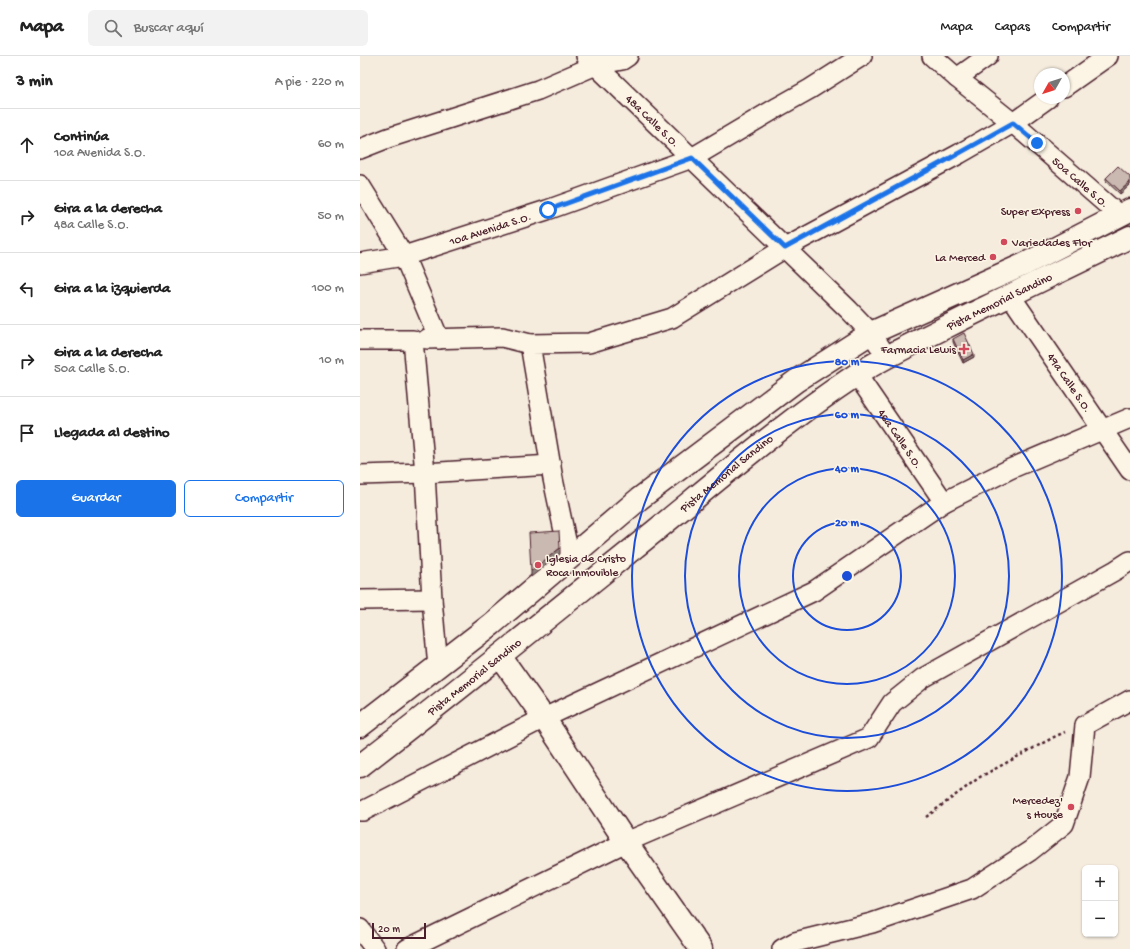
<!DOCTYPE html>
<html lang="es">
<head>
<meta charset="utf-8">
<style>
  :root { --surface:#fff; --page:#f2f2f2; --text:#222; --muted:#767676; --line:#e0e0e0; --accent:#1a73e8 }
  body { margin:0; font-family:"Gochi Hand",sans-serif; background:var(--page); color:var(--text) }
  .controls { position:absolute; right:12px; bottom:12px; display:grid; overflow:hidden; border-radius:6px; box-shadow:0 1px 3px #0004 }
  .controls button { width:36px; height:36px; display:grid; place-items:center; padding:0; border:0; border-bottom:1px solid var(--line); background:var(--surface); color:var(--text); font:20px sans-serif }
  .compass { position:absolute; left:674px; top:12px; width:36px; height:36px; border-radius:50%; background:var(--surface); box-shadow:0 1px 3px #0004; rotate:231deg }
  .scale { position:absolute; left:12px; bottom:10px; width:54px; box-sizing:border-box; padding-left:4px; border:2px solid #4a1f2b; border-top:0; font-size:11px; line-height:14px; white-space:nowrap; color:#4a1f2b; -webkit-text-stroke:3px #fcf5e5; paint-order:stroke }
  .stop { position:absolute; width:12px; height:12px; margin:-9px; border:3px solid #1a73e8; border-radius:50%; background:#fff }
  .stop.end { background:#1a73e8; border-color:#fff; box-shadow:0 1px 4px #0008 }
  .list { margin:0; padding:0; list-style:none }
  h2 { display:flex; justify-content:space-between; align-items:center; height:52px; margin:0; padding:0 16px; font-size:17px }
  h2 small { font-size:13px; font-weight:400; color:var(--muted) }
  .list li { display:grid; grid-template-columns:26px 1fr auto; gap:12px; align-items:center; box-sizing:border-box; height:72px; padding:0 16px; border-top:1px solid var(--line) }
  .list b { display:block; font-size:15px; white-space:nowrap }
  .list p { margin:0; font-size:13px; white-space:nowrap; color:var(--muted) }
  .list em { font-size:13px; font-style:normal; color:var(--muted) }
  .actions { display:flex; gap:8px; padding:12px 16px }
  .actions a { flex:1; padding:9px 0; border:1px solid var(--accent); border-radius:6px; text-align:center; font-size:14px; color:var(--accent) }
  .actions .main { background:var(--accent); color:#fff }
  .icon { flex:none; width:22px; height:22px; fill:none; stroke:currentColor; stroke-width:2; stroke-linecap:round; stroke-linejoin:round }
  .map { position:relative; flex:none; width:770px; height:893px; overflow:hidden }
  header { display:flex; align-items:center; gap:24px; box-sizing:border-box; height:56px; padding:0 20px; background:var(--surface); border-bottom:1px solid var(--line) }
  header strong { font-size:19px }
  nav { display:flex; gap:22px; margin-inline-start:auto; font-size:14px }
  .search { width:280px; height:36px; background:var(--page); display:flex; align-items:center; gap:10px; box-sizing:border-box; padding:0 14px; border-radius:6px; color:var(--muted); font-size:15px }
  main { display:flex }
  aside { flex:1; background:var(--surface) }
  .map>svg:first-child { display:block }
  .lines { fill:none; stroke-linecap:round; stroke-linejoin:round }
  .minor-casing { stroke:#4a1f2b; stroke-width:22 }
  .tertiary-casing { stroke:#4a1f2b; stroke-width:25 }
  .secondary-casing { stroke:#4a1f2b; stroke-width:25 }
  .path { stroke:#4a1f2b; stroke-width:2.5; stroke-dasharray:3 3; stroke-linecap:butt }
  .minor { stroke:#fcf5e5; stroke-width:19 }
  .tertiary { stroke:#fcf5e5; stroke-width:22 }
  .secondary { stroke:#fcf5e5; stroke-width:22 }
  .wall { fill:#ae9f98; stroke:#4a1f2b }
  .shaded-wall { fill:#8d827c; stroke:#4a1f2b }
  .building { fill:#cab9b1; stroke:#4a1f2b }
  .route { stroke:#1a73e8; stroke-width:5 }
  .ring { fill:none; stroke:#1d4ed8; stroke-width:2 }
  .poi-dot { fill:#d1495b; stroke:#fcf5e5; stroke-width:1.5 }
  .labels { text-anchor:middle; stroke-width:3; stroke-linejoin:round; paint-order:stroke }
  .street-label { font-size:12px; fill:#4a1f2b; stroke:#fcf5e5 }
  .poi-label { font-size:12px; fill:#4a1f2b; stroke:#fcf5e5; text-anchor:end }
  .centre { fill:#1d4ed8; stroke:#fcf5e5; stroke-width:2 }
  .ring-label { font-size:12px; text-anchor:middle; font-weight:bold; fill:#1d4ed8; stroke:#fcf5e5; stroke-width:3; stroke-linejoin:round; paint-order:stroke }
</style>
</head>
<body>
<header>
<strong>Mapa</strong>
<div class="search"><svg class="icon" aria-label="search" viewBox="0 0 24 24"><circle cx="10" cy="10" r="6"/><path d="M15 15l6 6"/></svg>Buscar aquí</div>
<nav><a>Mapa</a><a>Capas</a><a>Compartir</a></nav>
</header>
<main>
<aside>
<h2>3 min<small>A pie · 220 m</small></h2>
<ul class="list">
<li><svg class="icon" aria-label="ahead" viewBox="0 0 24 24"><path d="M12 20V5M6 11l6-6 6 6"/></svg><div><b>Continúa</b><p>10a Avenida S.O.</p></div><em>60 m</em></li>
<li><svg class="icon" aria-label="right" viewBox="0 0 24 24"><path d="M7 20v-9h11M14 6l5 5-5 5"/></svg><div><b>Gira a la derecha</b><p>48a Calle S.O.</p></div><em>50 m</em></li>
<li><svg class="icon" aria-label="left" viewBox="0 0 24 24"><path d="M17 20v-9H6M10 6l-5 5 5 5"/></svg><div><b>Gira a la izquierda</b></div><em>100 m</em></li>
<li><svg class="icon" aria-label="right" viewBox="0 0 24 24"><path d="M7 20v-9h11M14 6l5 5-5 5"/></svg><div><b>Gira a la derecha</b><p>50a Calle S.O.</p></div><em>10 m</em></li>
<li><svg class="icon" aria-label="arrive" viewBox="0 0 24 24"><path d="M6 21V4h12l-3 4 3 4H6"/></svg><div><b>Llegada al destino</b></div></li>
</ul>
<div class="actions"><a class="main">Guardar</a><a>Compartir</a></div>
</aside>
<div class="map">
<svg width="770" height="893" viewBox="0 0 770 893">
  <rect width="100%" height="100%" fill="#f5ecde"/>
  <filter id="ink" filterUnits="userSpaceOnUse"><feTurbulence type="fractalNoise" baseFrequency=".025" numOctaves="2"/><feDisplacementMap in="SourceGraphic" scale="8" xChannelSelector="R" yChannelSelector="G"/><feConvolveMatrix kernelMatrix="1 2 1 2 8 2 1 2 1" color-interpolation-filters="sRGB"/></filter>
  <g filter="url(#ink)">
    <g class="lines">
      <defs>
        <g id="minor">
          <path id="s1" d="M226,0l263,254 22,23 16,24"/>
          <path id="s2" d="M572,0l25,22 56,45 107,93"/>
          <polyline points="597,22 628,0"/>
          <polyline points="704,31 748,0"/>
          <polyline points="0,93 28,82 178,34 236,9 262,4 268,0"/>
          <polyline points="0,129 44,200 79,283"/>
          <path id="s3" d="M0,207l44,-7 143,-46 145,-52 86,-51 32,-18 52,-33"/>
          <path id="s4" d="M650,239l120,175"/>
          <polyline points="67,283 142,281 170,288"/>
          <polyline points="0,284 53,284 65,417 72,543 78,611"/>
          <path id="s5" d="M497,319l87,127"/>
          <polyline points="0,419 65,417 191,409"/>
          <polyline points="210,503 193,423 170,288 229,287 312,262 425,192 599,98 653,67 688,42"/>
          <polyline points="0,544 72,543"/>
          <polyline points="0,755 3,755 184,662 454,535 584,446 650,413 770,362"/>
          <polyline points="0,873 15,893"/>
          <polyline points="47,893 266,786 509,682 532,647 563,622 756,514 770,505"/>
          <polyline points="422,893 435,886 512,867 612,833 670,795 704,768 720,721 725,669 770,644"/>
        </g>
        <polyline id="tertiary" points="140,600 184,662 266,786 341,893"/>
        <g id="secondary">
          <polyline points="0,670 132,568 279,443 436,325 511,277 665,208 770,154"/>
          <path id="s6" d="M0,710c100,-77 197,-156 295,-235 66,-54 130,-109 201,-156 29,-19 61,-33 92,-49 60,-30 121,-59 182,-89"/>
        </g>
      </defs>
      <!-- minor casing -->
      <use href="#minor" class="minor-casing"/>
      <!-- tertiary casing -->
      <use href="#tertiary" class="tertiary-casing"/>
      <!-- secondary casing -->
      <use href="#secondary" class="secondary-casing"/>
      <!-- path -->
      <polyline class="path" points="566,761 620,721 696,680 705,676"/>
      <!-- minor -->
      <use href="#minor" class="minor"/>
      <!-- tertiary -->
      <use href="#tertiary" class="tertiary"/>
      <!-- secondary -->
      <use href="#secondary" class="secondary"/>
    </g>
    <!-- wall -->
    <g class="wall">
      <polygon points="770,121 770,129 760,138 746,125 746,122"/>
      <polygon points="593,283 614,301 603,307 593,286"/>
    </g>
    <!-- shaded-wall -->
    <g class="shaded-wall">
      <polygon points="770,126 770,129 760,138 760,135"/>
      <polygon points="614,298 614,301 603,307 603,304"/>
      <polygon points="200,492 200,498 171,521 171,515"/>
    </g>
    <!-- building -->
    <g class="building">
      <polygon points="758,110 770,121 770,126 760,135 746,122"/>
      <polygon points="604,277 614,298 603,304 593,283"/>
      <polygon points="199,475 200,492 171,515 169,477"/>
    </g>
  </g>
  <g class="lines" filter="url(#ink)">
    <!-- route -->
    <polyline class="route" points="188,154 332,102 425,192 585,105 653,67 677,87"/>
  </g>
  <!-- distance rings -->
  <g class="ring">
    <circle cx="487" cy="520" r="54"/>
    <circle cx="487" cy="520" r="108"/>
    <circle cx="487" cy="520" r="162"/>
    <circle cx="487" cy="520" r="215"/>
  </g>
  <!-- markers -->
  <g class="poi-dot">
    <circle cx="718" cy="155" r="4"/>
    <circle cx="644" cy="186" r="4"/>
    <circle cx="633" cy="201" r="4"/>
    <path d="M602 287h4v4h4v4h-4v4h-4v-4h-4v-4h4z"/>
    <circle cx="178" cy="509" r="4"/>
    <circle cx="711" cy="751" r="4"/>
  </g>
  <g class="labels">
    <!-- street labels -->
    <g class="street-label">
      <text dy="4" stroke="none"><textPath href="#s1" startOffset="93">48a Calle S.O.</textPath></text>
      <text dy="4" stroke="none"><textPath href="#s2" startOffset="195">50a Calle S.O.</textPath></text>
      <text dy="4" stroke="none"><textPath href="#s3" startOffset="135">10a Avenida S.O.</textPath></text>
      <text dy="4" stroke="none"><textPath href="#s6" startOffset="793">Pista Memorial Sandino</textPath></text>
      <text dy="4" stroke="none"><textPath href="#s4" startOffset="106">49a Calle S.O.</textPath></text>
      <text dy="4" stroke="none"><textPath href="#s5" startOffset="77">46a Calle S.O.</textPath></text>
      <text dy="4" stroke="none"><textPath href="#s6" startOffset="469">Pista Memorial Sandino</textPath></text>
      <text dy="4" stroke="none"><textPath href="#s6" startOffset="145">Pista Memorial Sandino</textPath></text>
    </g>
    <!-- poi labels -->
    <g class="poi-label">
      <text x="710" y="159">Super Express</text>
      <text x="652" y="190" text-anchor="start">Variedades Flor</text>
      <text x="625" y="205">La Merced</text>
      <text x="596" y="297">Farmacia Lewis</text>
      <text x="186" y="506" text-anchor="start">Iglesia de Cristo<tspan x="186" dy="14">Roca Inmovible</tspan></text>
      <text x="703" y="748">Mercedez'<tspan x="703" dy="14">s House</tspan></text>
    </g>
  </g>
  <circle cx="487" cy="520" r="6" class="centre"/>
  <g class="ring-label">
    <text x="487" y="309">80 m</text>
    <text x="487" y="362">60 m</text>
    <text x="487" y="416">40 m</text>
    <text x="487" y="470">20 m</text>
  </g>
</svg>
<div class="controls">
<button>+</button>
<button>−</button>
</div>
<svg class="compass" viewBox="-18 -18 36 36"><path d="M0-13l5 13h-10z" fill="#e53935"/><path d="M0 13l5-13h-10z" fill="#767676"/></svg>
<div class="scale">20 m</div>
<div class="stop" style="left:188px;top:154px"></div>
<div class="stop end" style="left:677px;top:87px"></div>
</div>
</main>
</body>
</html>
